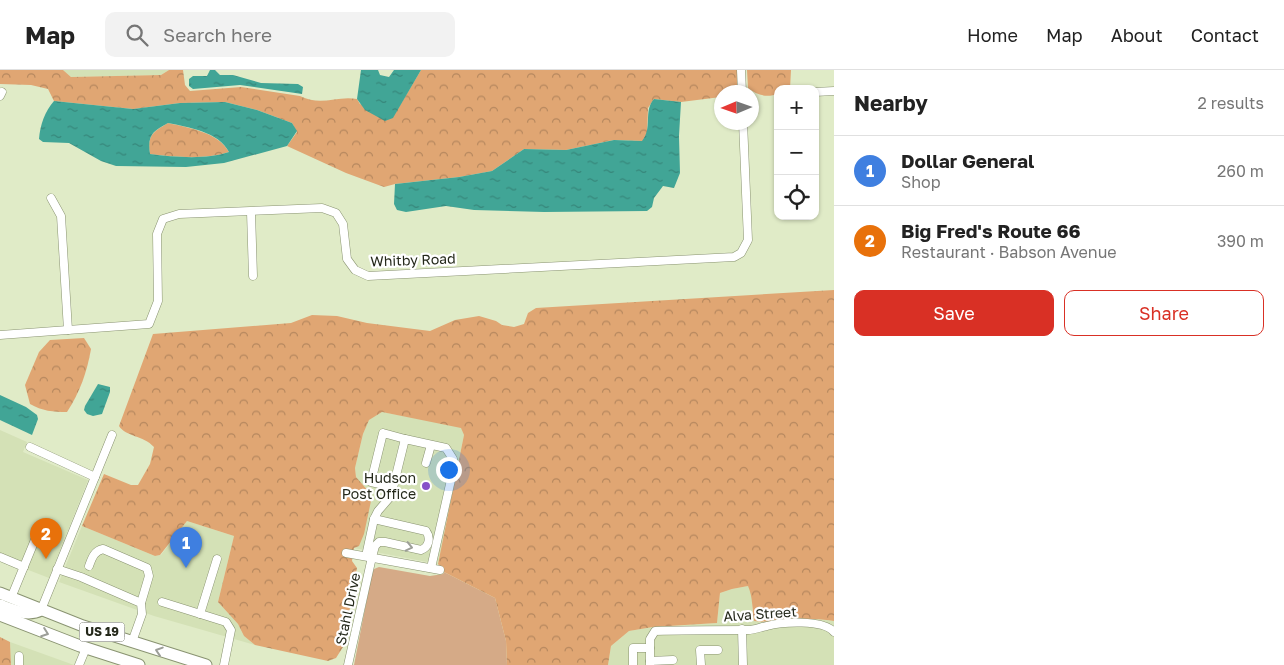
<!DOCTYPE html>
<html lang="en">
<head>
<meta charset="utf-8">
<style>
  :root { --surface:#fff; --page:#f2f2f2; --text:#222; --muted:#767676; --line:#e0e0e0; --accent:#d93025 }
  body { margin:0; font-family:"Golos Text",sans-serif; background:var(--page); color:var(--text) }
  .controls { position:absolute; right:15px; top:15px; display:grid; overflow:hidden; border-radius:10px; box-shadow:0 1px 4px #0004 }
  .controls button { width:45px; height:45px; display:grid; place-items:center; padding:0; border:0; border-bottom:1px solid var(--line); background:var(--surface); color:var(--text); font:25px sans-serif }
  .compass { position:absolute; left:714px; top:15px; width:45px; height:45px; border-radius:50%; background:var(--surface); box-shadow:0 1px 4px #0004; rotate:268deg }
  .you { position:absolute; left:448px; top:399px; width:18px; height:18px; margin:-12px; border:4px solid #fff; border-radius:50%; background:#1a73e8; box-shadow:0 0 0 8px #1a73e833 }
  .badge { display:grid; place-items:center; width:32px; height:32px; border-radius:50%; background:var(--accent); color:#fff; font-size:16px; font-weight:700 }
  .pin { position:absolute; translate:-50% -41px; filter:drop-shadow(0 1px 2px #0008) }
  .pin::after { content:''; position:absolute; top:26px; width:18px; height:15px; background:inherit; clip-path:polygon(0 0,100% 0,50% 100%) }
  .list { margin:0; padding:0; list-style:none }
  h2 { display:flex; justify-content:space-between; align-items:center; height:65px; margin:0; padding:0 20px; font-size:21px }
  h2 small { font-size:16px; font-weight:400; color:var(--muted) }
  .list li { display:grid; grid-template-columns:32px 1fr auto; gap:15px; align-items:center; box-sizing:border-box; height:70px; padding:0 20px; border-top:1px solid var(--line) }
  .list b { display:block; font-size:19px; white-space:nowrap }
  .list p { margin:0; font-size:16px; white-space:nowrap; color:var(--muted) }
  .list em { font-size:16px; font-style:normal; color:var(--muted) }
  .actions { display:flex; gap:10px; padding:15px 20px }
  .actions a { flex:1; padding:11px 0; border:1px solid var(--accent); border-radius:10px; text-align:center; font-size:18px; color:var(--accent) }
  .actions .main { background:var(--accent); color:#fff }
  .icon { flex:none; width:28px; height:28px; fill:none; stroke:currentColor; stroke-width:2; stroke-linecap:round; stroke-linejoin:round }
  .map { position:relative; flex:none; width:834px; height:595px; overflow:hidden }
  header { display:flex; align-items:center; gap:30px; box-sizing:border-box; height:70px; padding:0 25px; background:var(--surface); border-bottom:1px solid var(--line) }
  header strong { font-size:24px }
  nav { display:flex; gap:28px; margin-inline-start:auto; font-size:18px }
  .search { width:350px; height:45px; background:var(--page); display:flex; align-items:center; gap:12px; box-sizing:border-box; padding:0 18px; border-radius:10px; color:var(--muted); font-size:19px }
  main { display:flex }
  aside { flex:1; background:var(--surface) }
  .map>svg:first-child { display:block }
  .built { fill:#d4e1b6 }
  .grass { fill:#d5aa87 }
  .forest { fill:url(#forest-crowns) }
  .water { fill:url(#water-ripples); fill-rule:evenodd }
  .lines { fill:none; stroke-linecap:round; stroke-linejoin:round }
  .minor-casing { stroke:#899371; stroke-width:9 }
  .highway-casing { stroke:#899371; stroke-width:13 }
  .minor { stroke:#fff; stroke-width:8 }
  .highway { stroke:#fff; stroke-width:11 }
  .oneway { stroke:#9c9e98 }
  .poi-dot { fill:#8751c9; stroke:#fff; stroke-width:2 }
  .labels { text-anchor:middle; stroke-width:4.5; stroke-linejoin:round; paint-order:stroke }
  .shield { fill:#fff; stroke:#66685f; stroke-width:1 }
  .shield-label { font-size:12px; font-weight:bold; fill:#24281a }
  .street-label { font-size:14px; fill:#24281a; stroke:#fff }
  .poi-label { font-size:14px; fill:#24281a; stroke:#fff; text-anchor:end }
</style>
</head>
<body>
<header>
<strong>Map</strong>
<div class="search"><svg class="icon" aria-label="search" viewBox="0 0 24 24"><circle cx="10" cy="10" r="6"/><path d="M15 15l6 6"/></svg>Search here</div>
<nav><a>Home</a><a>Map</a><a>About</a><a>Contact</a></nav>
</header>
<main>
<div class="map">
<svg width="834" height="595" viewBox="0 0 834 595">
  <defs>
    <pattern id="forest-crowns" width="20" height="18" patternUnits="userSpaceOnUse" patternTransform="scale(1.25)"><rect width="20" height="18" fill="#e0a673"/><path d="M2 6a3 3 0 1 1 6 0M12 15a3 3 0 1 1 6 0" fill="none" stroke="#b5875e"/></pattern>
    <pattern id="water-ripples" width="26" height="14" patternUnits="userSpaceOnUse" patternTransform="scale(1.25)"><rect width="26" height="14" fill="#41a596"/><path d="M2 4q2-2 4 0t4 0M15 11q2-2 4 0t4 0" fill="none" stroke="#36867a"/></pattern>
  </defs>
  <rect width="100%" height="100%" fill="#e0ebc7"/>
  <!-- built -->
  <g class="built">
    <polygon points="63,0 169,0 161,5 71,7"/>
    <polygon points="382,342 461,357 464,365 438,494 354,478 359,476 361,414 356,407 355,398 363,364 369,349"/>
    <polygon points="0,360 27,372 23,382 88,410 49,508 0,489"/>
    <polygon points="187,451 234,466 218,532 238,554 244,566 255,575 154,546 59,512 82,456 155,486 161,485"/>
    <polygon points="748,516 752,523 752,540 754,551 763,552 810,548 834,551 834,595 608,595 611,576 629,561 653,557 717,553 720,523 732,519"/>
    <polygon points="10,572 74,595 11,595"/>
  </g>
  <!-- grass -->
  <polygon class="grass" points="379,497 430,506 443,504 444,502 495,528 506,571 507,595 354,595 372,503 374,499"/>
  <!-- forest -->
  <g class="forest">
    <path d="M0,0h63l8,7 90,-2 8,-5h14l2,15 5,6 51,-4 59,9c22,11 37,-1 57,3l3,5 33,13 28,-47h316v22h-15l-1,5 -40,5 -27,-3 -6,9 -1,28 -4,5 -29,-1 -48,10 -42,-1 -32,22 -33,6 -64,7 -11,3 -38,-14 -59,-27 10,-14 -5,-9 -35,-13 -32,-8 -45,1 -47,6 -79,-8 -6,-12 -17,-4 -31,-1z"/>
    <path d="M747,0h44l-1,19h-12v5c-12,4 -21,1 -30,-6z"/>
    <path d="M168,53c21,5 50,9 61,29 -25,8 -53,5 -79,2 -3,-19 3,-22 18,-31z"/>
    <path d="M834,220v331c-27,-5 -53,3 -80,0 -2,-12 -1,-24 -6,-35l-16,3 -12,4 -3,30 -64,4 -24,4 -18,15 -3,19h-101l-1,-24 -11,-43 -51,-26 -6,-8 26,-129 -3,-7 -79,-16 -13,8 -6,14 -8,34 1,9 13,15 2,9 -7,33 -5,12 -5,2 -2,13 5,7 -14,79 -7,11 -8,3 -73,-16 -11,-9 -6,-12 -20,-22 16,-66 -47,-15 -27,34 -5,1 -73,-30 22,-52 27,11h7l12,-21 4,-17c-11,-12 -28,-10 -35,-21l34,-92 138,-11 21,-8 25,1 30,7 63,8 25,-11 24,-4 17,5 6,4 12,2 10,-3 4,-11 8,-5z"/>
    <path d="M84,268l7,11c-4,23 -11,43 -24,63 -14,0 -25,-1 -37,-8l-5,-19 14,-33 11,-12z"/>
    <polygon points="0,567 10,572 11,595 0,595"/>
  </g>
  <!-- water -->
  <g class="water">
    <polygon points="210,0 215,0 220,5 233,5 261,13 298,14 303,17 302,24 240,15 193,19 189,16 189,9 193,6 207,6"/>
    <polygon points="361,0 378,0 380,5 389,7 394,0 421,0 393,48 385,51 365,40 357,29"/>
    <path d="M654,29l27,3 -2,34 1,37 -6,15 -11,-2 -9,12 -2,9 -5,4 -103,1 -70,-2 -28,-4 -40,6 -9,-2 -3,-6 1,-20 64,-7 33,-6 32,-22 42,1 48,-10 28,1c11,-13 1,-30 12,-42z"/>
    <path d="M54,31l79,8 47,-6 45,-1 32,8 35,13 5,8 -10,15 -63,17 -38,4 -70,-1 -15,-5 -32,-18 -26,-1 -4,-3c1,-14 6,-28 15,-38zM168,53c20,4 51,9 61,29 -24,8 -54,5 -79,2 -3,-19 3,-23 18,-31z"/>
    <polygon points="98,314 110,317 110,322 102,344 93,346 87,344 84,340 85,336"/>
    <polygon points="0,325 26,337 37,345 38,349 32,365 0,350"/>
  </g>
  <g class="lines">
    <defs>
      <g id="minor">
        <polyline points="741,0 742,22"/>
        <polyline points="815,22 834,21"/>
        <polyline points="0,26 2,22"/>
        <polyline points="51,128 61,146 68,260"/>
        <polyline points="251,142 253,206"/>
        <polyline points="0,265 149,254 158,231 157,164 163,149 179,144 322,138 336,143 343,154 347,189 355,200 368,206 734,187 741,183 748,170 743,52"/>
        <polyline points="30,377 95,407"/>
        <polyline points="426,393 431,375"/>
        <polyline points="393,417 371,412 383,363 405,369"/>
        <polyline points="346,483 440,500"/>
        <polyline points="366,486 374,449 378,441 391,426 405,369 446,378 453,389 453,401 431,498"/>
        <polyline points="0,487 24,497"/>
        <path d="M89,496c3,-8 5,-15 14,-17l44,19 2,8 -8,27"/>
        <polyline points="57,499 81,507 141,533 142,544 132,572"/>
        <polyline points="11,528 39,460"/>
        <polyline points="162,532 226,552 231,560 224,595"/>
        <polyline points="41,540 112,365"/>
        <polyline points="200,544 217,489"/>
        <polyline points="742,559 743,595"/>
        <polyline points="650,591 673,590"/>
        <polyline points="19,595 19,586"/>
        <polyline points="79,595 86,578"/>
        <path d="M348,595l24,-108 3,-11 4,-4h6l36,8c8,-3 10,-12 5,-19l-52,-12"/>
        <polyline points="633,595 633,578 650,578"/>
        <path d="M650,595v-26l5,-8c31,-1 62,-1 93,-1 6,0 13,-3 19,-4 15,-4 56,-7 67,6"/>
        <polyline points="701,595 700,580 718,580"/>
      </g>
      <g id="highway">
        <polyline points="0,523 83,556 206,595"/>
        <path d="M0,535c13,5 28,12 41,5"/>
        <polyline points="0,545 80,576 139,595"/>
      </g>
    </defs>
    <!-- minor casing -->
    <use href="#minor" class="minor-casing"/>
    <!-- highway casing -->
    <use href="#highway" class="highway-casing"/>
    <!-- minor -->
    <use href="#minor" class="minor"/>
    <!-- highway -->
    <use href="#highway" class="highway"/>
  </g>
  <!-- one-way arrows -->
  <defs><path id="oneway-chevron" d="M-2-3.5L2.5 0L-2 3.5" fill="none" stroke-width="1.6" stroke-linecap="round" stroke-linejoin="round" transform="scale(1.25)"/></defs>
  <g class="oneway">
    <use href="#oneway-chevron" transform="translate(409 477) rotate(13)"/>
    <use href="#oneway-chevron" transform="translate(45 563) rotate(20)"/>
    <use href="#oneway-chevron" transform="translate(159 581) rotate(-162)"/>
  </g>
  <!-- markers -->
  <circle class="poi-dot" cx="426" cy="416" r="5"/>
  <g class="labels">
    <!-- shield labels -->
    <rect class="shield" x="79.5" y="552.5" width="45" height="19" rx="4"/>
    <g class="shield-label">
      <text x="102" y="566">US 19</text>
    </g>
    <!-- street labels -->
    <g class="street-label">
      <text transform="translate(413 190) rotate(-2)" y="5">Whitby Road</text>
      <text transform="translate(348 539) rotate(-78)" y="5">Stahl Drive</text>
      <text transform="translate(760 544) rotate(-4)" y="5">Alva Street</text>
    </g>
    <!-- poi labels -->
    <g class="poi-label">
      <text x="416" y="413">Hudson<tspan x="416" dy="16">Post Office</tspan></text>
    </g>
  </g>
</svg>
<div class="controls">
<button>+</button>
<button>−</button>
<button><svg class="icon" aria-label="locate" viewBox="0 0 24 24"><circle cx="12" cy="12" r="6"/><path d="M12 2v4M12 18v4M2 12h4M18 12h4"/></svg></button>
</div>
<svg class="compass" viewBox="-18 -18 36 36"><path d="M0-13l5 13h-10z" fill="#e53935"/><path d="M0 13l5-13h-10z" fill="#767676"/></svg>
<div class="you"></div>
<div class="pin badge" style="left:186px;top:498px;background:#3f7fe0">1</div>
<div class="pin badge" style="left:46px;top:489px;background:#e8710a">2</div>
</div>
<aside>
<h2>Nearby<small>2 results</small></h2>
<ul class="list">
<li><span class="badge" style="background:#3f7fe0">1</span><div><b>Dollar General</b><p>Shop</p></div><em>260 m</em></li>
<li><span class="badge" style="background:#e8710a">2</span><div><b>Big Fred's Route 66</b><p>Restaurant · Babson Avenue</p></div><em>390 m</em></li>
</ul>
<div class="actions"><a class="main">Save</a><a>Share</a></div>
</aside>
</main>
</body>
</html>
